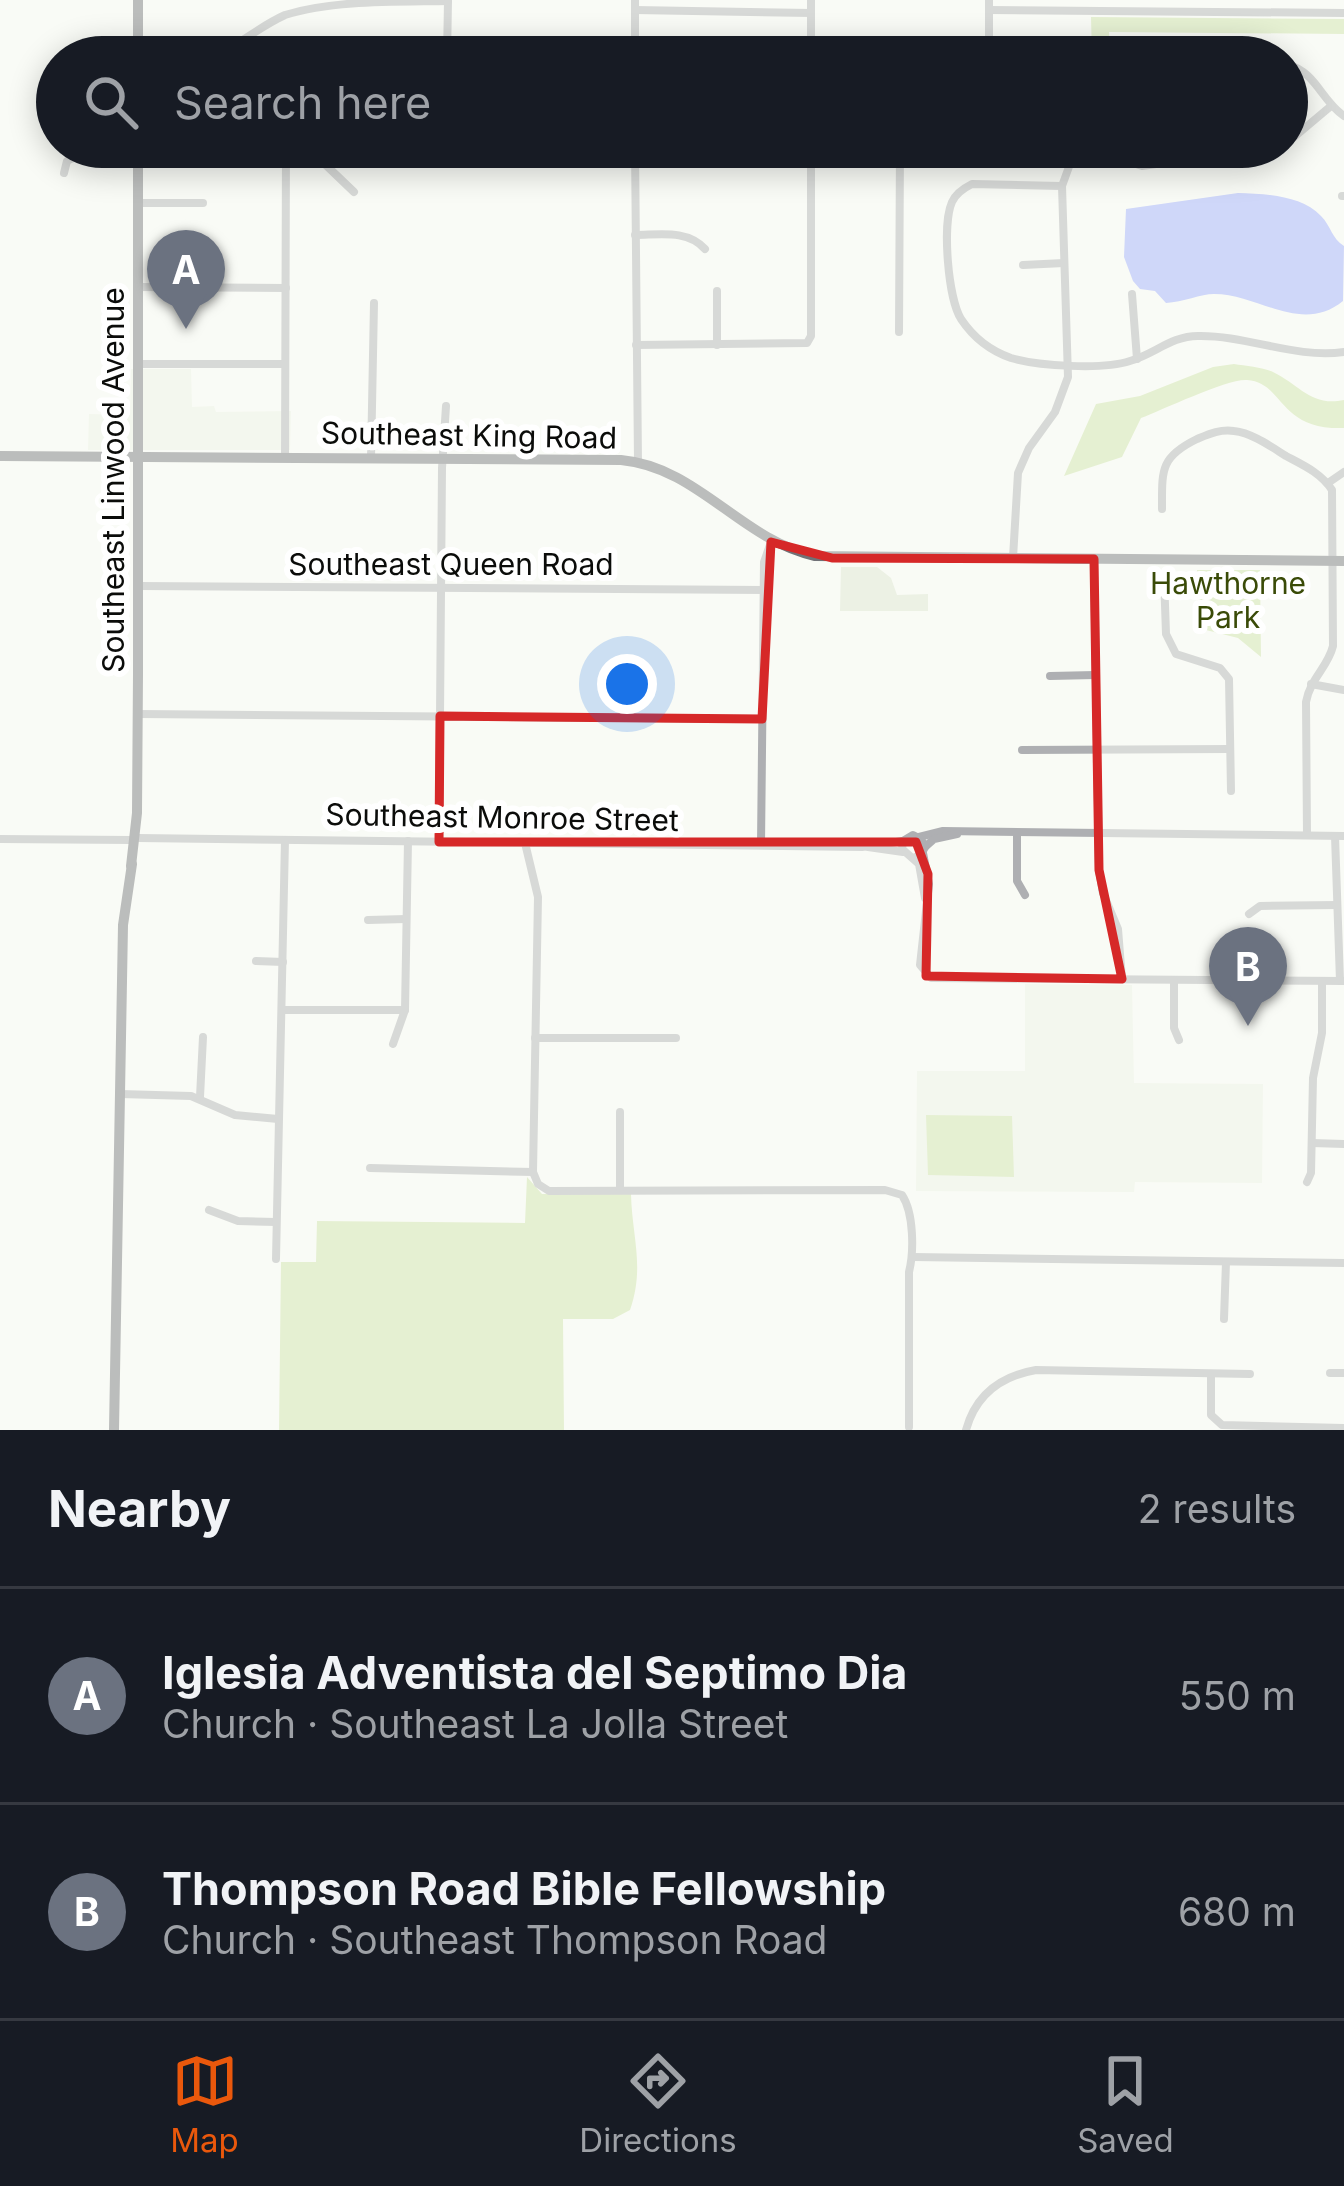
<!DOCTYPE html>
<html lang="en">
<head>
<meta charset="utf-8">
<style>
  :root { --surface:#171b24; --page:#242831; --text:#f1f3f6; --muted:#9ea1a6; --line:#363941; --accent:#ea580c }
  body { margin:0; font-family:Inter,sans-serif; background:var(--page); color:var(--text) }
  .you { position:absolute; left:627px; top:684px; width:42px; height:42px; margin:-30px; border:9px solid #fff; border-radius:50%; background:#1a73e8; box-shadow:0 0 0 18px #1a73e833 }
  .badge { display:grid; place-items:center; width:78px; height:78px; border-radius:50%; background:var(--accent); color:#fff; font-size:39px; font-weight:700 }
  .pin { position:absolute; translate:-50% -99px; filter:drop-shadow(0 3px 6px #0008) }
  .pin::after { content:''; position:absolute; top:63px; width:42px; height:36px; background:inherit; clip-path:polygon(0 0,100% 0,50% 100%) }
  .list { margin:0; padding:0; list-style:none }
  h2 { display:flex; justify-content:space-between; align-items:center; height:156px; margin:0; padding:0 48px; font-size:51px }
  h2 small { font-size:39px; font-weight:400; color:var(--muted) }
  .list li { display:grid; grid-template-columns:78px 1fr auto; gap:36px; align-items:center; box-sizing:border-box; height:216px; padding:0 48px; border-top:3px solid var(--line) }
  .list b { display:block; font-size:45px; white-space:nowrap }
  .list p { margin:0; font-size:39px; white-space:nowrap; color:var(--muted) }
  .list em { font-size:39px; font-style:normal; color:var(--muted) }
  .icon { flex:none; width:66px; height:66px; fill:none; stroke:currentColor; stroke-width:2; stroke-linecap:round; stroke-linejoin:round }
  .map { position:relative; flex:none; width:1344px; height:1430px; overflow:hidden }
  .search { position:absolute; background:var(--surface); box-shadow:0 6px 30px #0003; left:36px; right:36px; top:36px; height:132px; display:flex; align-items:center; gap:30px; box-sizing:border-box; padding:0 42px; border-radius:66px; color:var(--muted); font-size:45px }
  .sheet { height:588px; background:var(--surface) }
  nav { display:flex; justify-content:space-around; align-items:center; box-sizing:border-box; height:168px; border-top:3px solid var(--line); background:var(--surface); font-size:33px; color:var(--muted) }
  nav a { display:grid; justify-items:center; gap:6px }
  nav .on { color:var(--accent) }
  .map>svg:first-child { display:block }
  .built { fill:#ecf1e4 }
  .green { fill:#cde2a7 }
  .water { fill:#9caafc }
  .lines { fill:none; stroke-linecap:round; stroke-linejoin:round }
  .minor { stroke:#aeafb2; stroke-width:8 }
  .major { stroke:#707176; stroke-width:10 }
  .marked { fill:none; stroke:#d62828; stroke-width:9; stroke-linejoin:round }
  .labels { text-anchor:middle; stroke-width:12; stroke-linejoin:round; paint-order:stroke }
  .street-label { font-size:30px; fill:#0b0c0a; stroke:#fff }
  .park-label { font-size:30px; fill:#3a4b08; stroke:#fff }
</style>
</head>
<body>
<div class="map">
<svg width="1344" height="1430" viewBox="0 0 1344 1430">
  <rect width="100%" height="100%" fill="#f9fbf5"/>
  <!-- built -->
  <g class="built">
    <polygon points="131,369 191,369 192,407 214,406 216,412 291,411 290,450 88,450 89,414 130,415"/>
    <polygon points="841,567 877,567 891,578 897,595 928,594 928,611 840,611"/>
    <polygon points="1025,984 1132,985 1134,1083 1263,1084 1262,1183 1135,1182 1134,1192 916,1191 917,1071 1025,1071"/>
  </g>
  <!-- green -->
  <g class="green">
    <polygon points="1091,17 1344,19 1344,34 1109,32 1110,57 1092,57"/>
    <path d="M1234,364c12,2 28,3 39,8 27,13 38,35 71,28v28c-67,2 -59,-45 -97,-48 -18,-2 -85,30 -106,38l-19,39 -58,19 32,-72 44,-8 73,-29z"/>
    <polygon points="1197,570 1260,570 1261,657 1238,638 1198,628"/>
    <polygon points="926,1115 1012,1116 1014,1177 928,1175"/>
    <path d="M527,1177l15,17h89c1,43 14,73 -1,116l-17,9h-50l1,111h-285l2,-168h35l1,-41 208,2z"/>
  </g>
  <!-- water -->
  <path class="water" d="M1238,193c27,1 63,2 83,23 10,10 11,23 23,30l-1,55c-42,34 -84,-7 -129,-7 -13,0 -31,8 -48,9l-11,-12 -15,-2 -7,-8 -9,-24 2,-48z"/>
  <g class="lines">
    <!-- minor -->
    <g class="minor">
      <polyline points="811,0 811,57"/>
      <polyline points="635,10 811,13"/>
      <polyline points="989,10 1344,13"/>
      <path d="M224,57l4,-7c18,-12 37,-26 57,-35 48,-15 112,-13 163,-14"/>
      <polyline points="447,57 448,1"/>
      <polyline points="635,57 635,0"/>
      <polyline points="989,57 989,0"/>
      <path d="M1287,64c29,8 34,36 57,52"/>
      <polyline points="1287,143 1331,106"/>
      <polyline points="307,147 354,192"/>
      <polyline points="635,147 638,462"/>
      <polyline points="1106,147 1115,157 1142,166 1276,147"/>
      <polyline points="64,173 67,161 82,154 138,151"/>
      <path d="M1062,186l-90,-2c-8,4 -16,9 -20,18 -10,22 -4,96 9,117 12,18 30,32 50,39 27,8 92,12 119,3 25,-7 41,-25 68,-25 49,-1 97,23 146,16"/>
      <polyline points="1342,196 1344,196"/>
      <polyline points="138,203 203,203"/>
      <path d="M635,235c24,0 52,-6 70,14"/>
      <polyline points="1023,265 1064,263"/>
      <polyline points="138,287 286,288"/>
      <polyline points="717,291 717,345"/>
      <polyline points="1132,294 1137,359"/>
      <polyline points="899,332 900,147"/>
      <polyline points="636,345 807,343 811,336 811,147"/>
      <polyline points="138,364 285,364"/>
      <polyline points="285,458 286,147"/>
      <polyline points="371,458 374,303"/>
      <polyline points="1328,483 1344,472"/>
      <path d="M1162,509c0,-39 -2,-52 35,-70 12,-5 23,-10 37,-8 18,2 36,15 52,25 17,9 35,17 46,34l1,156c-5,21 -23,33 -27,56l1,133"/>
      <polyline points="1013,558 1018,473 1029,448 1055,412 1068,377 1062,186 1070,164 1082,147"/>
      <polyline points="1094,559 1099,870 1103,893 1118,929 1122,979"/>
      <polyline points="1164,576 1166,634 1176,654 1220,668 1229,679 1231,791"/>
      <polyline points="139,586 764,590"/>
      <polyline points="1050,676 1095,675"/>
      <polyline points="1311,684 1344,690"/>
      <polyline points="138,714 762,719"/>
      <polyline points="1022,750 1230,749"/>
      <polyline points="1017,834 1017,881 1025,895"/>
      <polyline points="1335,836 1340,981"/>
      <polyline points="919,837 943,831 1344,836"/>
      <polyline points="138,838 862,847 903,841"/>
      <polyline points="0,839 131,840"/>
      <polyline points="439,842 442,468 446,406"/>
      <path d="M525,843l13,54 -5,275 5,12 11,7 336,-1 17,5c12,18 12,57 7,77v155"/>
      <polyline points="761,845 764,562 771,542"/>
      <polyline points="868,847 903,852"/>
      <polyline points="925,847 934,839 957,834"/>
      <polyline points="923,853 929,884 920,965 931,978 1344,981"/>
      <polyline points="913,858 921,855 925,847 921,839 913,835 903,841 902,849 919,864 925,898"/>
      <polyline points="1249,914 1260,906 1337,905"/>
      <polyline points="368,920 406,919"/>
      <polyline points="256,961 283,962"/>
      <polyline points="1174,980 1174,1028 1179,1040"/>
      <polyline points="282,1010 405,1010"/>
      <polyline points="535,1038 676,1038"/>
      <polyline points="393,1044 405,1010 408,841"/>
      <polyline points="120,1094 191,1096 235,1115 278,1119"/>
      <polyline points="200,1097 203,1037"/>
      <polyline points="1312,1143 1344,1144"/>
      <polyline points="370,1168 533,1172"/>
      <polyline points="1307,1182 1311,1173 1313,1078 1322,1033 1322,981"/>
      <polyline points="620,1189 620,1112"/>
      <polyline points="209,1210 238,1221 276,1222"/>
      <polyline points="913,1257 1344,1263"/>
      <polyline points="276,1259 285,840"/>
      <polyline points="1224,1319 1226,1262"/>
      <polyline points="1330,1373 1344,1373"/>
      <polyline points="1211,1375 1211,1415 1222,1425 1344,1428"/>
      <path d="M966,1430c10,-36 35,-54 70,-60l214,4"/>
    </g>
    <!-- major -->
    <g class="major">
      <polyline points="138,0 138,57"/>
      <path d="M0,456l621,4c77,7 120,80 194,96l529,5"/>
      <polyline points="131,866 137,813 138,674 138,147"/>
      <polyline points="114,1430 123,925 132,864"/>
    </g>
  </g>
  <!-- marked area -->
  <path d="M0 0H1344V1430H0ZM771,542l61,16 262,1 5,311 23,109 -196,-3 2,-102 -12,-32h-477l1,-126 322,3z" fill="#f9fbf5" fill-opacity=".55" fill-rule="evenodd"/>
  <path class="marked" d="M771,542l61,16 262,1 5,311 23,109 -196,-3 2,-102 -12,-32h-477l1,-126 322,3z"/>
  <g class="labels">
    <!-- street labels -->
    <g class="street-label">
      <text transform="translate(469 436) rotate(1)" y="10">Southeast King Road</text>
      <text transform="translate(114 480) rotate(-90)" y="10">Southeast Linwood Avenue</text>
      <text x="451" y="575">Southeast Queen Road</text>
      <text transform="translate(502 818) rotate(1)" y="10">Southeast Monroe Street</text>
    </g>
    <!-- park labels -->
    <g class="park-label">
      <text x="1228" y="594">Hawthorne<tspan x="1228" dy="34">Park</tspan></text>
    </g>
  </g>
</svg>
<div class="you"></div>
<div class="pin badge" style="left:186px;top:329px;background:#6b7280">A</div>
<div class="pin badge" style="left:1248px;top:1026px;background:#6b7280">B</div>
<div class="search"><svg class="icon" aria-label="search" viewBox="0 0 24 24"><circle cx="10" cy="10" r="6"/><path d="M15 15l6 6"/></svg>Search here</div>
</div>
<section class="sheet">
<h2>Nearby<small>2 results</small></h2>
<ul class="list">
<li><span class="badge" style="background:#6b7280">A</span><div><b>Iglesia Adventista del Septimo Dia</b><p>Church · Southeast La Jolla Street</p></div><em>550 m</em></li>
<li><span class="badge" style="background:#6b7280">B</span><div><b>Thompson Road Bible Fellowship</b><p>Church · Southeast Thompson Road</p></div><em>680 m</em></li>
</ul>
</section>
<nav>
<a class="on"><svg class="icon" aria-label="map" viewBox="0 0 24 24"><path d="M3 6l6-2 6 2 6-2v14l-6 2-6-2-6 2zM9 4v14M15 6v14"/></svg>Map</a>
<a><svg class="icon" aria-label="directions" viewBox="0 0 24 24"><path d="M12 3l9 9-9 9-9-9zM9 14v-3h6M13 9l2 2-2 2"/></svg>Directions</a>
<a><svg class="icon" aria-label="saved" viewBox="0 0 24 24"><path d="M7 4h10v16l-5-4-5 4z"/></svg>Saved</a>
</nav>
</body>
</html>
